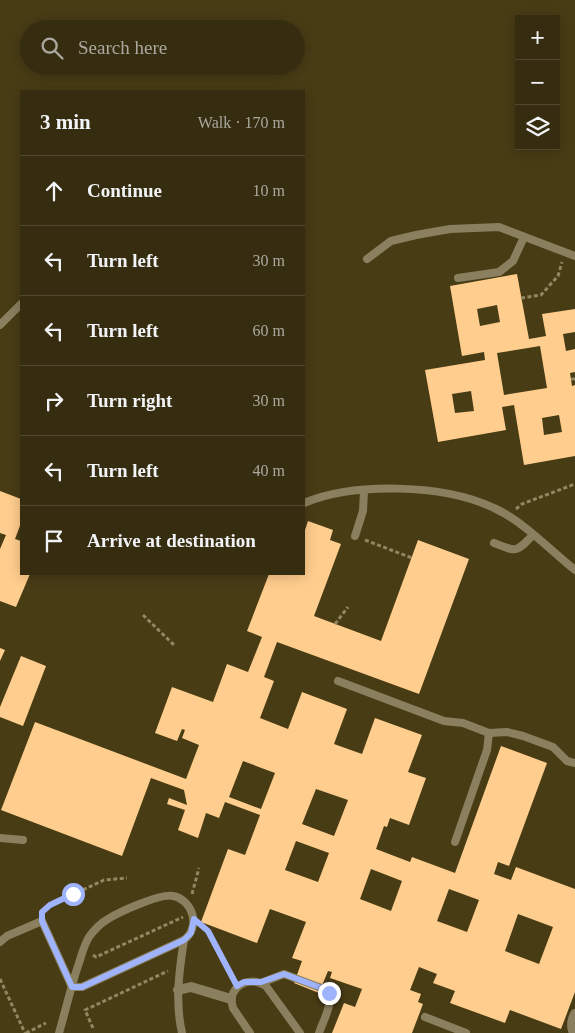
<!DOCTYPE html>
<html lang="en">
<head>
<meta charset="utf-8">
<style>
  :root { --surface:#362d10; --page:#41391e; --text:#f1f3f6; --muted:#aaa89f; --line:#504930 }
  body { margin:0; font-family:"Times New Roman",serif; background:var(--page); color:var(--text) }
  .controls { position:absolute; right:15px; top:15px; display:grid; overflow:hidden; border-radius:0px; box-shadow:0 2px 12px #0003 }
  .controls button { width:45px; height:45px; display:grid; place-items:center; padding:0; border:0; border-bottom:1px solid var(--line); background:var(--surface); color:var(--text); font:25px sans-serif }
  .stop { position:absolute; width:15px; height:15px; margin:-11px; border:4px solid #a0b3fd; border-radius:50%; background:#fff }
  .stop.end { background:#a0b3fd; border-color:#fff; box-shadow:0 1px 5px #0008 }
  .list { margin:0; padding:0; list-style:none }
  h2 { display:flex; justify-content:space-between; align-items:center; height:65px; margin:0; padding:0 20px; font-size:21px }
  h2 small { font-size:16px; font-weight:400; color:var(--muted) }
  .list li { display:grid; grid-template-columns:32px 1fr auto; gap:15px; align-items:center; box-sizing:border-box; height:70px; padding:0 20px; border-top:1px solid var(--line) }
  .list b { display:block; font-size:19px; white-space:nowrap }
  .list em { font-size:16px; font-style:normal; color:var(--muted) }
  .icon { flex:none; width:28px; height:28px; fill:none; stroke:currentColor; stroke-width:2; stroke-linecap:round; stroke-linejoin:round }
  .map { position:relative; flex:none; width:575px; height:1033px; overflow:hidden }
  .search { position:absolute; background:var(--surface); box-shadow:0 2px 12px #0003; left:20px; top:20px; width:285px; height:55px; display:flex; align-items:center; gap:12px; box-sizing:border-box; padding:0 18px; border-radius:28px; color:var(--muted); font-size:19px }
  .panel { position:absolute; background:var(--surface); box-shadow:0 2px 12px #0003; left:20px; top:90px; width:285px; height:485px; border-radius:0px }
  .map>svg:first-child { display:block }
  .building { fill:#ffcd8d; fill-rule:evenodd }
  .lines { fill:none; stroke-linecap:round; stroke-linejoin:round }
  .path { stroke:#938762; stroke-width:3; stroke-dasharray:4 2.5; stroke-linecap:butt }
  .service { stroke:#8a805f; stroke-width:8 }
  .pedestrian { stroke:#8a805f; stroke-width:10 }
  .route { stroke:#a0b3fd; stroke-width:6 }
</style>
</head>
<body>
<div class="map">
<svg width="575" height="1033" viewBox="0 0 575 1033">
  <rect width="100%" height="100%" fill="#483c15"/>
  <!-- building -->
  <g class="building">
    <path d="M517,274l12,65 17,-3 -4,-22 33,-5v23l-12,2 3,17 9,-2v23l-5,1 2,13 3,-1v71l-51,9 -10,-60 -12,2 4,23 -68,12 -13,-72 60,-10 -1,-8 -22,4 -12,-70zM497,305l3,17 -20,4 -3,-17zM540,346l7,42 -43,7 -7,-42zM471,391l3,20 -19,2 -3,-19zM559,415l3,17 -18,3 -2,-17z"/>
    <polygon points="0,491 21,499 21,523 15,539 21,541 21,574 30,574 16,607 0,601 0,549 6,535 0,533"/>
    <path d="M308,521l25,9 -3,10 11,4 -27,72 67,25 37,-101 51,19 -50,135 -142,-52 -13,35 10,4 -14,37 28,11 14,-37 45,17 -13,35 28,10 13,-36 47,17 -14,37 18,6 -17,47 -19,-7 -3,9 -3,-1 -8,23 34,13 2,-5 43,16 46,-127 46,17 -38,103 -11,-4 -4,12 17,6 5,-13 59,22v103l-14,37 -51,-19 -5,13 -55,-20 5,-12 -22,-8 4,-9 -18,-7 -9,23 11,4 -3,8 5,2 -11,29h-80l12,-30 11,4 7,-18 -32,-11 2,-6 -4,-1 -9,22 -25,-10 8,-22 -10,-3 14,-36 -36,-13 -13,34 -56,-21 27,-73 17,6 15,-40 -35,-13 -6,16 -13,-5 -8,25 -20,-8 7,-20 -18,-6 2,-6 18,7 -3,-15 -33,-12 -29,78 -121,-46 34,-88 151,57 13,-34 -17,-7 3,-8 -3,-1 -5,12 -22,-8 17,-46 41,15 14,-38 21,8 14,-35 -15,-6 22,-57h35v-41zM243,761l32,12 -14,36 -32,-12zM316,789l32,11 -14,36 -32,-12zM296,841l33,12 -11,29 -33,-12zM371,869l31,12 -11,30 -31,-12zM449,889l30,11 -12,32 -30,-11zM518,914l35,13 -14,37 -34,-13z"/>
    <polygon points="0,648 5,650 0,661"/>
    <polygon points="21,656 46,666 23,726 0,717 0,707"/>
  </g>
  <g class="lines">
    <!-- path -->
    <g class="path">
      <polyline points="521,298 541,295 558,276 562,262"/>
      <polyline points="571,379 575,379"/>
      <polyline points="516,509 522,504 575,484"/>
      <polyline points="365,540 412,558"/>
      <polyline points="143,615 174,645"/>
      <polyline points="335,624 348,607"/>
      <polyline points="192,894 199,868"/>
      <polyline points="43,911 50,905 104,880 127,878"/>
      <polyline points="204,928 207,931 233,978"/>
      <polyline points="93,955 96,957 183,917"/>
      <polyline points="0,979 25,1033"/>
      <polyline points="93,1028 85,1010 168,971"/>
      <polyline points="26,1033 46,1023"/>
    </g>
    <!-- service -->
    <g class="service">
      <polyline points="367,259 391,241 416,235 450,229 499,227 575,256"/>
      <polyline points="458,278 499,272 513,261 524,237"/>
      <polyline points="0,325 21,304"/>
      <path d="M304,503c50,-21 140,-19 190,5 29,13 56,42 81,62"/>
      <polyline points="355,536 363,511 364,491"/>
      <path d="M494,543c23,9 22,10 39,-8"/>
      <polyline points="338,681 444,721 463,723 489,733 507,732 523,736 553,747 567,761 575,763"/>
      <polyline points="0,838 23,840"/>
      <polyline points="455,842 487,750 489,733"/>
      <polyline points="0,942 7,936 42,921 72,987"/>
      <path d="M261,983l23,-9 40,15c13,10 -1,31 -5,44"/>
      <polyline points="425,1017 466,1033"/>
      <path d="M59,1033c7,-24 12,-47 20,-70 3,-9 5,-18 10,-26 5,-7 12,-14 19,-18 11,-7 53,-26 65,-23 20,4 28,31 11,44l-102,47h-10"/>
      <path d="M182,1033c-7,-31 -3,-62 2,-93"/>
      <path d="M250,1033l-17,-25 -2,-9c4,-17 21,-22 35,-13l34,47"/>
    </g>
    <!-- pedestrian -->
    <g class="pedestrian">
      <polyline points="178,990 191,987 231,999"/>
      <path d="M574,1033c-3,-6 -2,-13 1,-19"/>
    </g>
  </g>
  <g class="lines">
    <!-- route -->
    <polyline class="route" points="73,894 50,905 42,912 42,921 72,987 82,987 184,940 191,933 194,919 208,931 237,986 244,982 261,982 284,974 324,989 329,993"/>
  </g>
</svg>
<div class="controls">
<button>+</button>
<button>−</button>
<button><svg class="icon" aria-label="layers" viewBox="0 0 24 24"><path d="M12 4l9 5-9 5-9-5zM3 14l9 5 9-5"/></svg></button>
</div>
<div class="stop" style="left:73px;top:894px"></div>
<div class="stop end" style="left:329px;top:993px"></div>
<div class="search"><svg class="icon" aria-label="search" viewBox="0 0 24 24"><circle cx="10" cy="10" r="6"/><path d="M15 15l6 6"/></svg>Search here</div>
<section class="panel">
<h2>3 min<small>Walk · 170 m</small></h2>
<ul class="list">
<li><svg class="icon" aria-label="ahead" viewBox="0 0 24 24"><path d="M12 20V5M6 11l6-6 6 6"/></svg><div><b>Continue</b></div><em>10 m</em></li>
<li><svg class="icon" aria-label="left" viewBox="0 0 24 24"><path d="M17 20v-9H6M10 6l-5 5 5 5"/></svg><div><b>Turn left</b></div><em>30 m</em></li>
<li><svg class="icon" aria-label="left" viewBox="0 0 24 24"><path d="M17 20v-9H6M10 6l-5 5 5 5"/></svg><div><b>Turn left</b></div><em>60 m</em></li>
<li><svg class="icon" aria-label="right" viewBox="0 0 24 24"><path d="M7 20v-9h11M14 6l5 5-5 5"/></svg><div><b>Turn right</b></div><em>30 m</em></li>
<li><svg class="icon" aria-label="left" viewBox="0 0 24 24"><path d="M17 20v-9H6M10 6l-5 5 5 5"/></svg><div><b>Turn left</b></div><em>40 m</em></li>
<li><svg class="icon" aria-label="arrive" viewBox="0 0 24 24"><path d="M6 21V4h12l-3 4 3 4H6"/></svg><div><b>Arrive at destination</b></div></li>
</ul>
</section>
</div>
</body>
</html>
